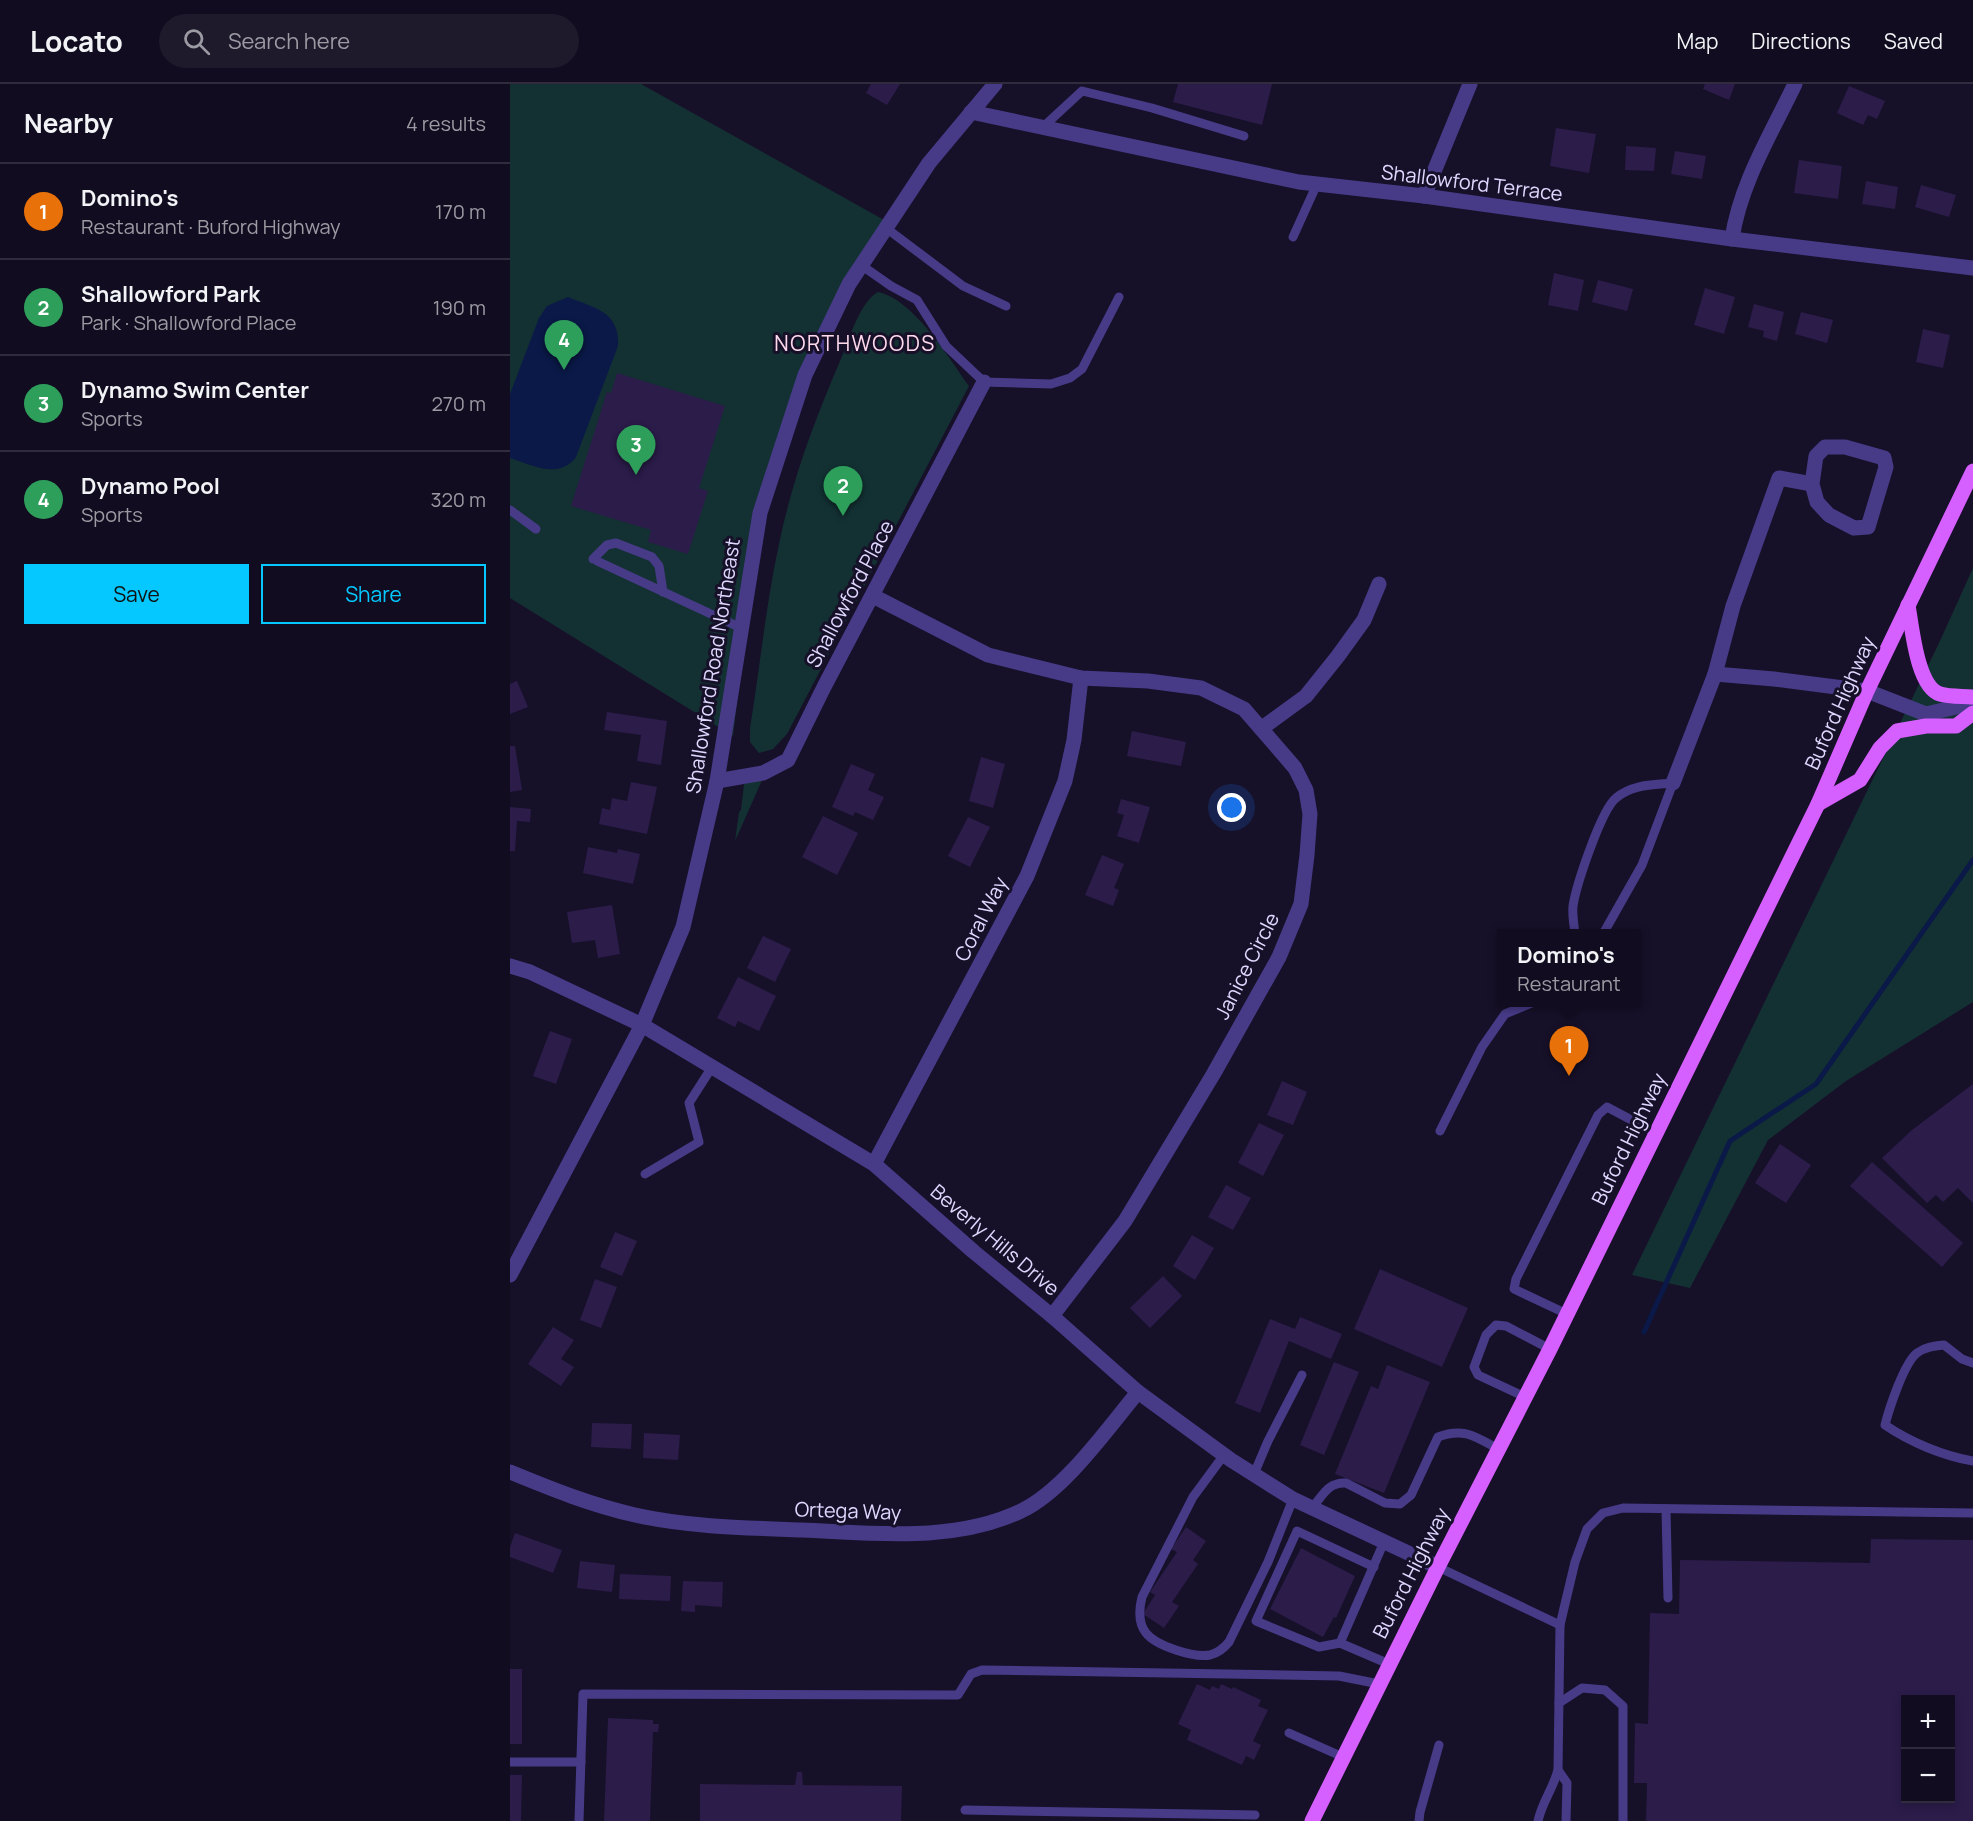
<!DOCTYPE html>
<html lang="en">
<head>
<meta charset="utf-8">
<style>
  :root { --surface:#110c1f; --page:#1e1a2c; --text:#f1f3f6; --muted:#9c9ba4; --line:#302c3d; --accent:#04c8ff }
  body { margin:0; font-family:Manrope,sans-serif; background:var(--page); color:var(--text) }
  .controls { position:absolute; right:18px; bottom:18px; display:grid; overflow:hidden; border-radius:0px; box-shadow:0 3px 9px #0003 }
  .controls button { width:54px; height:54px; display:grid; place-items:center; padding:0; border:0; border-bottom:2px solid var(--line); background:var(--surface); color:var(--text); font:30px sans-serif }
  .you { position:absolute; left:722px; top:724px; width:21px; height:21px; margin:-15px; border:4px solid #fff; border-radius:50%; background:#1a73e8; box-shadow:0 0 0 9px #1a73e833 }
  .badge { display:grid; place-items:center; width:39px; height:39px; border-radius:50%; background:var(--accent); color:#fff; font-size:20px; font-weight:700 }
  .pin { position:absolute; translate:-50% -50px; filter:drop-shadow(0 2px 3px #0008) }
  .pin::after { content:''; position:absolute; top:32px; width:21px; height:18px; background:inherit; clip-path:polygon(0 0,100% 0,50% 100%) }
  .popup { position:absolute; left:987px; top:845px; width:144px; height:78px; box-sizing:border-box; display:grid; place-content:center; border-radius:0px; background:var(--surface); filter:drop-shadow(0 2px 4px #0005); font-size:20px; white-space:nowrap; color:var(--muted) }
  .popup b { font-size:22px; color:var(--text) }
  .popup::after { content:''; position:absolute; left:50%; top:100%; margin-left:-12px; border:12px solid transparent; border-top-color:var(--surface) }
  .list { margin:0; padding:0; list-style:none }
  h2 { display:flex; justify-content:space-between; align-items:center; height:78px; margin:0; padding:0 24px; font-size:26px }
  h2 small { font-size:20px; font-weight:400; color:var(--muted) }
  .list li { display:grid; grid-template-columns:39px 1fr auto; gap:18px; align-items:center; box-sizing:border-box; height:96px; padding:0 24px; border-top:2px solid var(--line) }
  .list b { display:block; font-size:22px; white-space:nowrap }
  .list p { margin:0; font-size:20px; white-space:nowrap; color:var(--muted) }
  .list em { font-size:20px; font-style:normal; color:var(--muted) }
  .actions { display:flex; gap:12px; padding:18px 24px }
  .actions a { flex:1; padding:14px 0; border:2px solid var(--accent); border-radius:0px; text-align:center; font-size:21px; color:var(--accent) }
  .actions .main { background:var(--accent); color:#111 }
  .icon { flex:none; width:33px; height:33px; fill:none; stroke:currentColor; stroke-width:2; stroke-linecap:round; stroke-linejoin:round }
  .map { position:relative; flex:none; width:1463px; height:1737px; overflow:hidden }
  header { display:flex; align-items:center; gap:36px; box-sizing:border-box; height:84px; padding:0 30px; background:var(--surface); border-bottom:2px solid var(--line) }
  header strong { font-size:28px }
  nav { display:flex; gap:33px; margin-inline-start:auto; font-size:21px }
  .search { width:420px; height:54px; background:var(--page); display:flex; align-items:center; gap:15px; box-sizing:border-box; padding:0 21px; border-radius:33px; color:var(--muted); font-size:22px }
  main { display:flex }
  aside { flex:1; background:var(--surface) }
  .map>svg:first-child { display:block }
  .green { fill:#133133 }
  .water { fill:#0a1948 }
  .lines { fill:none; stroke-linecap:round; stroke-linejoin:round }
  .stream { stroke:#0a1948; stroke-width:5 }
  .building { fill:#2b1c4a; fill-rule:evenodd }
  .service { stroke:#473b88; stroke-width:9 }
  .minor { stroke:#473b88; stroke-width:15 }
  .tertiary { stroke:#473b88; stroke-width:15 }
  .primary { stroke:#d65fff; stroke-width:15 }
  .labels { text-anchor:middle; stroke-width:6; stroke-linejoin:round; paint-order:stroke }
  .street-label { font-size:20px; fill:#e1d8ff; stroke:#171029 }
  .neighbourhood-label { font-size:21px; letter-spacing:1.5px; fill:#ffdaed; stroke:#171029 }
</style>
</head>
<body>
<header>
<strong>Locato</strong>
<div class="search"><svg class="icon" aria-label="search" viewBox="0 0 24 24"><circle cx="10" cy="10" r="6"/><path d="M15 15l6 6"/></svg>Search here</div>
<nav><a>Map</a><a>Directions</a><a>Saved</a></nav>
</header>
<main>
<aside>
<h2>Nearby<small>4 results</small></h2>
<ul class="list">
<li><span class="badge" style="background:#e8710a">1</span><div><b>Domino's</b><p>Restaurant · Buford Highway</p></div><em>170 m</em></li>
<li><span class="badge" style="background:#2e9e5b">2</span><div><b>Shallowford Park</b><p>Park · Shallowford Place</p></div><em>190 m</em></li>
<li><span class="badge" style="background:#2e9e5b">3</span><div><b>Dynamo Swim Center</b><p>Sports</p></div><em>270 m</em></li>
<li><span class="badge" style="background:#2e9e5b">4</span><div><b>Dynamo Pool</b><p>Sports</p></div><em>320 m</em></li>
</ul>
<div class="actions"><a class="main">Save</a><a>Share</a></div>
</aside>
<div class="map">
<svg width="1463" height="1737" viewBox="0 0 1463 1737">
  <rect width="100%" height="100%" fill="#171029"/>
  <!-- green -->
  <g class="green">
    <polygon points="0,0 131,0 374,136 306,276 246,454 223,652 0,514"/>
    <path d="M368,208c35,7 71,66 91,94l-182,348 -14,15 -14,4 -9,-11v-14c10,-61 16,-124 29,-184 14,-68 37,-127 64,-190 7,-18 18,-53 35,-62z"/>
    <polygon points="1463,484 1463,918 1336,997 1258,1056 1180,1204 1122,1191 1429,559"/>
    <polygon points="253,694 225,757 229,728 231,726 234,700"/>
  </g>
  <!-- water -->
  <path class="water" d="M58,213c26,11 52,14 50,49l-42,111c-17,23 -44,8 -66,1v-64l29,-76 8,-12z"/>
  <g class="lines">
    <!-- stream -->
    <polyline class="stream" points="1134,1248 1220,1057 1306,1000 1463,776"/>
  </g>
  <!-- building -->
  <g class="building">
    <polygon points="361,0 390,0 377,21 356,9"/>
    <polygon points="668,0 762,0 752,41 663,18"/>
    <polygon points="1195,0 1225,0 1219,16 1193,5"/>
    <polygon points="1339,2 1375,17 1367,35 1358,31 1353,41 1327,29"/>
    <polygon points="1046,44 1086,50 1079,89 1040,82"/>
    <polygon points="1116,62 1146,64 1144,87 1115,86"/>
    <polygon points="1165,67 1196,72 1192,95 1161,90"/>
    <polygon points="1289,76 1332,82 1328,115 1284,109"/>
    <polygon points="1356,97 1388,103 1385,125 1352,120"/>
    <polygon points="1411,101 1446,111 1439,133 1405,123"/>
    <polygon points="1044,189 1074,196 1068,227 1038,221"/>
    <polygon points="1088,196 1123,205 1117,227 1082,218"/>
    <polygon points="1195,204 1225,213 1214,250 1184,241"/>
    <polygon points="1244,220 1274,228 1267,257 1253,253 1254,247 1238,243"/>
    <polygon points="1291,228 1323,236 1317,259 1285,250"/>
    <polygon points="1413,245 1440,251 1433,284 1406,278"/>
    <polygon points="107,289 215,322 189,404 198,407 178,470 138,458 141,446 61,422 97,308 101,309"/>
    <polygon points="7,597 18,623 0,630 0,600"/>
    <polygon points="97,628 157,637 151,681 127,677 131,651 94,646"/>
    <polygon points="622,647 676,658 671,682 617,672"/>
    <polygon points="0,662 5,662 12,706 0,708"/>
    <polygon points="471,673 495,680 483,724 459,717"/>
    <polygon points="341,680 365,690 358,706 374,713 363,736 345,728 343,732 322,723"/>
    <polygon points="121,698 147,703 137,750 89,740 92,724 100,726 102,714 117,717"/>
    <polygon points="611,715 640,723 629,759 607,752 614,731 607,729"/>
    <polygon points="0,723 21,725 20,738 7,737 5,767 0,767"/>
    <polygon points="313,732 348,749 327,791 292,773"/>
    <polygon points="458,733 480,743 460,783 438,772"/>
    <polygon points="78,763 107,769 108,765 130,770 123,800 73,789"/>
    <polygon points="592,771 614,780 604,804 609,806 603,822 575,811"/>
    <polygon points="102,821 110,870 88,874 85,856 62,859 57,828"/>
    <polygon points="253,852 281,865 265,898 237,884"/>
    <polygon points="228,893 266,912 249,947 228,937 225,943 207,934"/>
    <polygon points="40,947 62,955 46,1000 23,992"/>
    <polygon points="772,997 797,1008 783,1041 757,1031"/>
    <polygon points="1463,1000 1463,1119 1448,1104 1433,1118 1426,1111 1417,1119 1372,1074 1402,1046"/>
    <polygon points="749,1039 774,1051 753,1092 728,1079"/>
    <polygon points="1270,1060 1301,1081 1276,1119 1245,1099"/>
    <polygon points="1362,1078 1453,1159 1432,1183 1340,1102"/>
    <polygon points="716,1101 741,1114 723,1146 698,1133"/>
    <polygon points="105,1148 127,1157 112,1192 90,1183"/>
    <polygon points="682,1151 704,1164 685,1196 663,1182"/>
    <polygon points="870,1185 958,1224 932,1283 844,1245"/>
    <polygon points="653,1192 672,1212 640,1244 620,1224"/>
    <polygon points="85,1195 107,1203 91,1244 70,1236"/>
    <polygon points="790,1233 832,1250 821,1275 779,1257 750,1329 725,1319 760,1235 785,1245"/>
    <polygon points="43,1243 64,1256 51,1275 64,1283 51,1302 18,1280"/>
    <polygon points="824,1278 849,1288 814,1371 790,1361"/>
    <polygon points="877,1281 920,1298 874,1409 825,1390 861,1302 868,1305"/>
    <polygon points="82,1339 122,1340 121,1365 81,1363"/>
    <polygon points="134,1349 170,1351 168,1376 133,1374"/>
    <polygon points="676,1443 696,1457 683,1476 688,1480 662,1518 669,1522 654,1544 633,1530 645,1511 640,1508 667,1468 661,1465"/>
    <polygon points="5,1449 52,1466 43,1489 0,1473 0,1463"/>
    <path d="M1361,1455l102,1v281h-327l1,-38h-13l1,-60 13,1 2,-111 29,1 1,-54 190,3zM1396,1616h44v98h-44z"/>
    <polygon points="791,1464 845,1492 826,1534 824,1533 813,1553 760,1525"/>
    <polygon points="70,1477 105,1481 102,1508 67,1504"/>
    <polygon points="110,1490 161,1492 160,1517 109,1515"/>
    <polygon points="173,1497 213,1498 212,1523 185,1521 185,1528 171,1527"/>
    <rect x="0" y="1585" width="12" height="75"/>
    <polygon points="687,1600 700,1606 702,1602 709,1605 711,1600 722,1605 723,1603 751,1616 748,1622 758,1626 743,1657 751,1661 744,1676 736,1672 732,1681 677,1656 681,1646 668,1640"/>
    <polygon points="98,1634 143,1636 143,1640 149,1640 148,1648 143,1648 140,1737 94,1737"/>
    <polygon points="287,1688 292,1688 293,1701 392,1702 391,1737 190,1737 190,1700 285,1701"/>
    <polygon points="0,1691 12,1691 11,1737 0,1737"/>
  </g>
  <g class="lines">
    <!-- service -->
    <g class="service">
      <polyline points="533,43 572,7 642,24 734,52"/>
      <polyline points="376,144 453,202 496,222"/>
      <polyline points="783,153 807,100"/>
      <polyline points="351,181 381,202 407,216 436,262 474,298 541,300 560,294 572,285 609,213"/>
      <polyline points="0,426 26,445"/>
      <polyline points="83,475 97,461 106,459 142,473 149,482 153,508"/>
      <polyline points="87,477 231,544"/>
      <path d="M1065,850c-1,-9 -3,-20 -2,-28 3,-20 28,-96 43,-108 16,-14 38,-13 57,-15l-31,82 -39,69"/>
      <polyline points="930,1047 972,963 995,930 1024,918"/>
      <polyline points="135,1090 189,1058 179,1019 202,983"/>
      <polyline points="1057,1230 1004,1205 1006,1195 1088,1031 1097,1023 1146,1049"/>
      <path d="M1463,1279l-11,-4 -18,-14c-10,1 -19,2 -27,8 -13,10 -28,56 -32,72 25,17 58,31 88,36"/>
      <polyline points="1015,1313 968,1291 964,1283 976,1251 986,1241 996,1242 1040,1265"/>
      <path d="M714,1371l-31,42 -51,100c-3,12 -4,26 4,36 10,13 48,25 64,22 8,-2 14,-7 19,-13l39,-80 25,-63"/>
      <polyline points="744,1390 758,1357 792,1291"/>
      <path d="M802,1424c11,-13 16,-26 34,-25l39,20 15,1 11,-9 27,-58c26,-10 38,0 60,12"/>
      <polyline points="1156,1425 1158,1514"/>
      <polyline points="864,1483 787,1447 746,1537 809,1563 830,1559 879,1580"/>
      <polyline points="928,1483 1050,1541"/>
      <polyline points="830,1559 874,1458"/>
      <polyline points="1049,1619 1072,1604 1095,1606 1113,1622 1113,1737"/>
      <polyline points="779,1649 833,1673"/>
      <polyline points="0,1678 71,1678"/>
      <polyline points="1048,1686 1057,1699 1056,1737"/>
      <polyline points="455,1726 745,1731"/>
      <polyline points="69,1737 73,1610 448,1611 461,1590 472,1586 829,1592 869,1600"/>
      <polyline points="909,1737 910,1728 929,1661"/>
      <path d="M1028,1737c4,-19 15,-32 20,-51l2,-145 15,-63 12,-33 16,-16 20,-5 350,5"/>
    </g>
    <!-- minor -->
    <g class="minor">
      <polyline points="461,28 789,98 914,112 1222,155 1463,184"/>
      <polyline points="914,112 960,0"/>
      <path d="M1222,155c8,-55 39,-105 63,-155"/>
      <polyline points="363,512 478,571 571,594 638,597 691,604 734,625 785,684 796,706 800,730 797,771 791,820 769,873 704,989 615,1137 542,1232"/>
      <polyline points="1205,590 1223,522 1269,394 1302,400 1307,418 1319,431 1344,444 1358,443 1376,383 1374,374 1335,363 1315,363 1306,372 1302,400"/>
      <polyline points="752,644 796,612 828,572 854,536 869,500"/>
      <polyline points="207,697 253,689 278,676 314,603 474,298"/>
      <polyline points="1163,699 1205,590 1264,595 1357,607 1416,630 1463,619"/>
      <polyline points="0,882 20,888 132,941 364,1080 464,1168 542,1232 628,1308 721,1376 783,1415 928,1483"/>
      <polyline points="364,1080 517,792 555,697 564,656 571,594"/>
      <path d="M0,1388c41,17 81,33 125,43 54,12 112,13 167,15 72,3 152,13 219,-19 43,-20 87,-83 117,-119"/>
    </g>
    <!-- tertiary -->
    <polyline class="tertiary" points="0,1191 132,941 173,843 207,697 250,429 295,291 339,200 419,79 485,0"/>
    <!-- primary -->
    <g class="primary">
      <path d="M1398,521c4,22 9,82 32,89 10,3 23,2 33,3"/>
      <polyline points="1308,720 1350,696 1370,664 1387,647 1416,642 1446,642 1463,629"/>
      <polyline points="802,1737 928,1483 1040,1265 1308,720 1357,607 1463,387"/>
    </g>
  </g>
  <g class="labels">
    <!-- street labels -->
    <g class="street-label">
      <text transform="translate(962 99) rotate(7)" y="7">Shallowford Terrace</text>
      <text transform="translate(340 510) rotate(-62)" y="7">Shallowford Place</text>
      <text transform="translate(203 582) rotate(-81)" y="7">Shallowford Road Northeast</text>
      <text transform="translate(1330 619) rotate(-66)" y="7">Buford Highway</text>
      <text transform="translate(471 835) rotate(-63)" y="7">Coral Way</text>
      <text transform="translate(737 882) rotate(-63)" y="7">Janice Circle</text>
      <text transform="translate(1119 1055) rotate(-64)" y="7">Buford Highway</text>
      <text transform="translate(485 1156) rotate(40)" y="7">Beverly Hills Drive</text>
      <text transform="translate(338 1427) rotate(2)" y="7">Ortega Way</text>
      <text transform="translate(901 1489) rotate(-63)" y="7">Buford Highway</text>
    </g>
    <!-- neighbourhood labels -->
    <g class="neighbourhood-label">
      <text x="345" y="267">NORTHWOODS</text>
    </g>
  </g>
</svg>
<div class="controls">
<button>+</button>
<button>−</button>
</div>
<div class="you"></div>
<div class="pin badge" style="left:1059px;top:992px;background:#e8710a">1</div>
<div class="popup"><b>Domino's</b>Restaurant</div>
<div class="pin badge" style="left:333px;top:432px;background:#2e9e5b">2</div>
<div class="pin badge" style="left:126px;top:391px;background:#2e9e5b">3</div>
<div class="pin badge" style="left:54px;top:286px;background:#2e9e5b">4</div>
</div>
</main>
</body>
</html>
